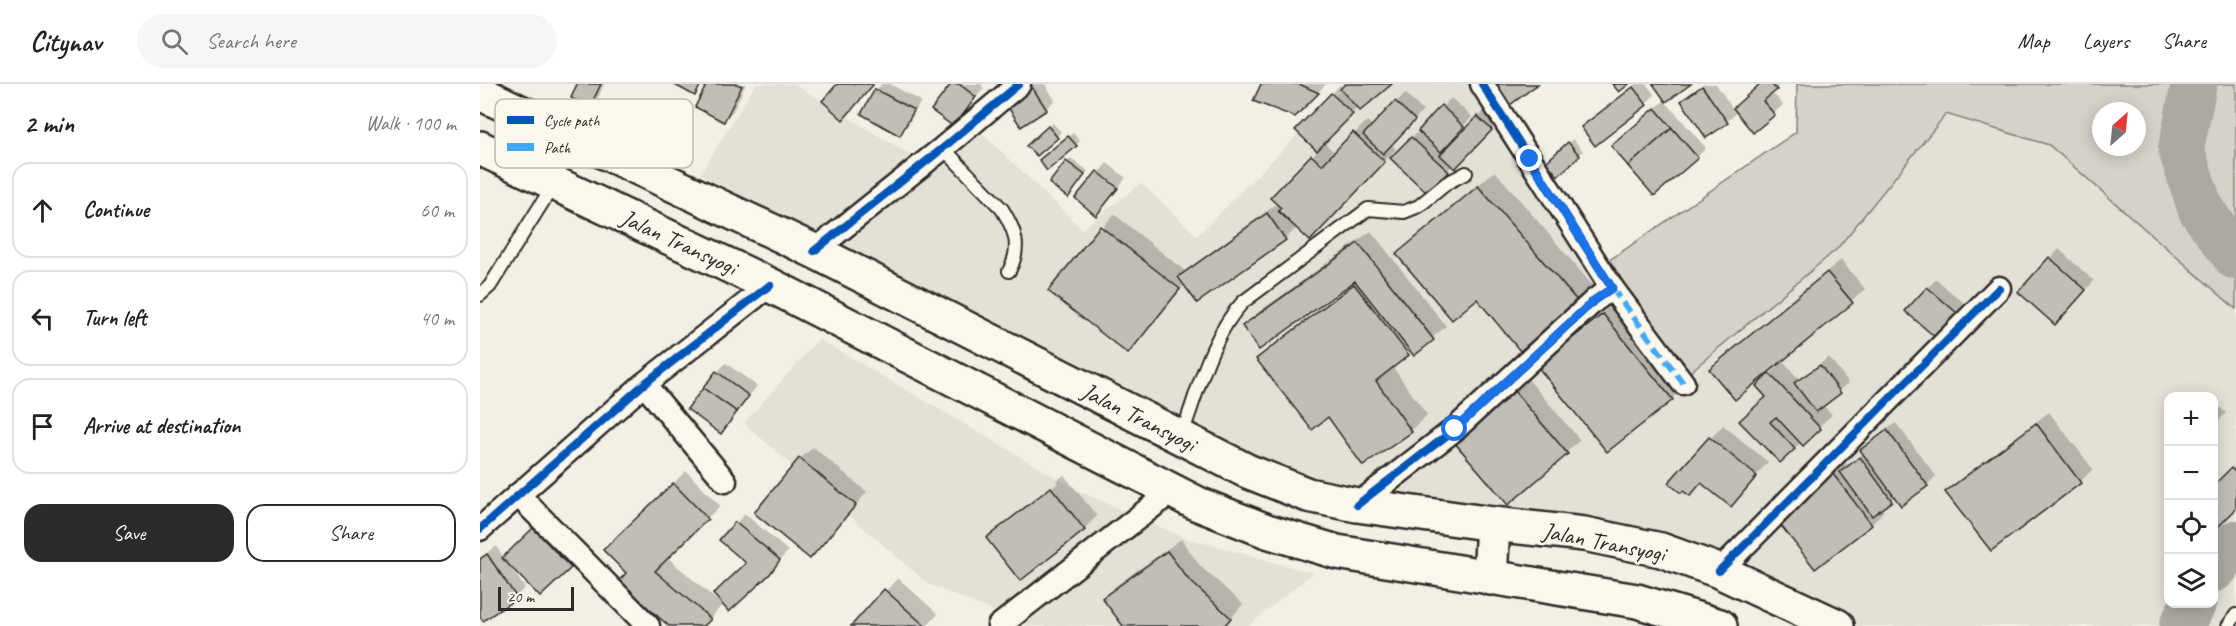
<!DOCTYPE html>
<html lang="en">
<head>
<meta charset="utf-8">
<style>
  :root { --surface:#fff; --page:#f6f6f6; --text:#222; --muted:#767676; --line:#e0e0e0; --accent:#2b2b2b }
  body { margin:0; font-family:Caveat,sans-serif; background:var(--page); color:var(--text) }
  .controls { position:absolute; right:18px; bottom:18px; display:grid; overflow:hidden; border-radius:12px; box-shadow:0 3px 15px #0003 }
  .controls button { width:54px; height:54px; display:grid; place-items:center; padding:0; border:0; border-bottom:2px solid var(--line); background:var(--surface); color:var(--text); font:30px sans-serif }
  .compass { position:absolute; left:1612px; top:18px; width:54px; height:54px; border-radius:50%; background:var(--surface); box-shadow:0 3px 15px #0003; rotate:27deg }
  .scale { position:absolute; left:18px; bottom:15px; width:76px; box-sizing:border-box; padding-left:6px; border:3px solid #2b2b2b; border-top:0; font-size:16px; line-height:21px; white-space:nowrap; color:#2b2b2b; -webkit-text-stroke:4px #fbf7ec; paint-order:stroke }
  .stop { position:absolute; width:18px; height:18px; margin:-14px; border:4px solid #1a73e8; border-radius:50%; background:#fff }
  .stop.end { background:#1a73e8; border-color:#fff; box-shadow:0 2px 6px #0008 }
  .list { margin:0; padding:0; list-style:none }
  h2 { display:flex; justify-content:space-between; align-items:center; height:78px; margin:0; padding:0 24px; font-size:26px }
  h2 small { font-size:20px; font-weight:400; color:var(--muted) }
  .list li { display:grid; grid-template-columns:39px 1fr auto; gap:18px; align-items:center; box-sizing:border-box; height:96px; margin:0 12px 12px; padding:0 12px; border:2px solid var(--line); border-radius:18px }
  .list b { display:block; font-size:22px; white-space:nowrap }
  .list em { font-size:20px; font-style:normal; color:var(--muted) }
  .actions { display:flex; gap:12px; padding:18px 24px }
  .actions a { flex:1; padding:14px 0; border:2px solid var(--accent); border-radius:18px; text-align:center; font-size:21px; color:var(--accent) }
  .actions .main { background:var(--accent); color:#fff }
  .icon { flex:none; width:33px; height:33px; fill:none; stroke:currentColor; stroke-width:2; stroke-linecap:round; stroke-linejoin:round }
  .map { position:relative; flex:none; width:1756px; height:542px; overflow:hidden }
  header { display:flex; align-items:center; gap:36px; box-sizing:border-box; height:84px; padding:0 30px; background:var(--surface); border-bottom:2px solid var(--line) }
  header strong { font-size:28px }
  nav { display:flex; gap:33px; margin-inline-start:auto; font-size:21px }
  .search { width:420px; height:54px; background:var(--page); display:flex; align-items:center; gap:15px; box-sizing:border-box; padding:0 21px; border-radius:33px; color:var(--muted); font-size:22px }
  main { display:flex }
  aside { flex:1; background:var(--surface) }
  .map>svg:first-child { display:block }
  .built { fill:#e4e0d6; fill-rule:evenodd }
  .green { fill:#d5d2c9; stroke:#807e7a; stroke-width:1.5; fill-rule:evenodd }
  .shadow { fill:#0003 }
  .lines { fill:none; stroke-linecap:round; stroke-linejoin:round }
  .river { stroke:#aca9a2; stroke-width:46 }
  .building { fill:#c0beb6; stroke:#2b2b2b; stroke-width:1.5 }
  .lane-casing { stroke:#2b2b2b; stroke-width:16 }
  .street-casing { stroke:#2b2b2b; stroke-width:27 }
  .highway-casing { stroke:#2b2b2b; stroke-width:38 }
  .lane { stroke:#fbf7ec; stroke-width:12 }
  .street { stroke:#fbf7ec; stroke-width:22 }
  .highway { stroke:#fbf7ec; stroke-width:33 }
  .quiet { stroke:#3fa9f5; stroke-width:6; stroke-dasharray:12 6; stroke-linecap:butt }
  .cycleway-casing { stroke:#fbf7ec; stroke-width:11 }
  .cycleway { stroke:#0057b8; stroke-width:8 }
  .route { stroke:#1a73e8; stroke-width:8 }
  .labels { text-anchor:middle; stroke-width:5; stroke-linejoin:round; paint-order:stroke }
  .street-label { font-size:24px; fill:#2b2b2b; stroke:#fbf7ec }
  .key { fill:#fbf7ec; stroke:#bdbab2; stroke-width:1.5 }
  .key-label { font-size:16px; fill:#2b2b2b }
</style>
</head>
<body>
<header>
<strong>Citynav</strong>
<div class="search"><svg class="icon" aria-label="search" viewBox="0 0 24 24"><circle cx="10" cy="10" r="6"/><path d="M15 15l6 6"/></svg>Search here</div>
<nav><a>Map</a><a>Layers</a><a>Share</a></nav>
</header>
<main>
<aside>
<h2>2 min<small>Walk · 100 m</small></h2>
<ul class="list">
<li><svg class="icon" aria-label="ahead" viewBox="0 0 24 24"><path d="M12 20V5M6 11l6-6 6 6"/></svg><div><b>Continue</b></div><em>60 m</em></li>
<li><svg class="icon" aria-label="left" viewBox="0 0 24 24"><path d="M17 20v-9H6M10 6l-5 5 5 5"/></svg><div><b>Turn left</b></div><em>40 m</em></li>
<li><svg class="icon" aria-label="arrive" viewBox="0 0 24 24"><path d="M6 21V4h12l-3 4 3 4H6"/></svg><div><b>Arrive at destination</b></div></li>
</ul>
<div class="actions"><a class="main">Save</a><a>Share</a></div>
</aside>
<div class="map">
<svg width="1756" height="542" viewBox="0 0 1756 542">
  <rect width="100%" height="100%" fill="#f3efe4"/>
  <filter id="ink" filterUnits="userSpaceOnUse"><feTurbulence type="fractalNoise" baseFrequency=".0167" numOctaves="2"/><feDisplacementMap in="SourceGraphic" scale="12" xChannelSelector="R" yChannelSelector="G"/><feConvolveMatrix kernelMatrix="1 2 1 2 8 2 1 2 1" color-interpolation-filters="sRGB"/></filter>
  <g filter="url(#ink)">
    <!-- built -->
    <g class="built">
      <path d="M276,0h38l143,87 45,-38 100,96 59,-46 56,53 151,-152h142l139,237 208,-72 109,-135 103,31 187,164v317h-384l-182,-87 -293,-41 -139,-48 -538,-276zM1688,312h46v208h-46z"/>
      <polygon points="339,255 601,408 703,453 833,489 768,542 549,542 448,500 264,339"/>
    </g>
    <!-- green -->
    <path class="green" d="M1317,0h439v225l-187,-164 -103,-31 -109,135 -153,128 -86,-109 198,-136zM1621,27h36v36h-36z"/>
    <!-- shadow -->
    <g class="shadow">
      <polygon points="99,0 124,0 119,12 110,21"/>
      <polygon points="228,0 266,0 253,27 244,36"/>
      <polygon points="402,0 410,0 441,17 428,41 420,50 396,6"/>
      <polygon points="473,0 503,0 501,1 504,4 473,41"/>
      <polygon points="554,0 565,0 575,16 566,25 541,41 536,12"/>
      <polygon points="782,0 846,0 815,31"/>
      <polygon points="867,0 909,0 878,23 844,58 855,69 887,37 893,42 925,9 943,27 911,60 916,65 843,142 818,143 805,155 705,200 648,268 570,206 634,130 705,187 798,119 793,114 838,66 817,46 860,1 863,4"/>
      <polygon points="1156,0 1166,0 1175,11 1116,60 1103,44"/>
      <polygon points="1175,0 1208,0 1185,17 1226,64 1217,73 1142,53 1186,15"/>
      <polygon points="1224,0 1236,0 1253,25 1281,0 1301,0 1292,8 1303,21 1274,47 1258,27 1247,38 1227,52 1202,17"/>
      <polygon points="971,14 992,33 962,65 965,68 1007,24 1020,37 975,83 973,81 948,108 912,74"/>
      <polygon points="573,39 581,48 557,70 549,62"/>
      <polygon points="593,49 600,57 596,61 565,72"/>
      <polygon points="1093,55 1103,67 1079,90 1068,78"/>
      <polygon points="591,74 608,87 592,108 587,78"/>
      <polygon points="627,79 646,94 624,121 597,114"/>
      <polygon points="1015,87 1113,202 1098,218 997,213 919,170 934,154"/>
      <polygon points="891,147 966,242 934,270 931,266 912,282 947,331 931,347 884,380 849,331 778,275 794,260 863,207 861,205 764,242 776,230"/>
      <polygon points="1579,165 1614,197 1583,230 1540,208"/>
      <polygon points="1361,176 1385,205 1301,276 1320,296 1349,273 1369,299 1343,321 1352,331 1300,377 1262,337 1288,312 1278,302 1300,280 1298,278 1231,285 1243,272"/>
      <polygon points="1456,195 1484,219 1464,243 1448,204"/>
      <polygon points="1139,215 1207,299 1192,315 1075,267"/>
      <polygon points="246,279 277,302 241,348 237,288"/>
      <polygon points="1048,295 1100,356 1028,419 989,345"/>
      <polygon points="1734,318 1746,329 1734,342"/>
      <polygon points="1569,328 1613,385 1600,398 1511,465 1467,408 1480,395"/>
      <polygon points="1416,339 1456,392 1447,401 1416,412 1401,424 1404,427 1391,440 1310,422 1366,379 1368,382 1384,369 1382,366 1391,357"/>
      <polygon points="1243,341 1288,378 1251,421 1222,398 1190,399"/>
      <polygon points="333,363 387,408 330,473 320,375"/>
      <polygon points="1756,381 1756,423 1734,445 1734,403"/>
      <polygon points="206,387 240,422 187,473 241,520 268,479 256,439 265,430 308,467 289,489 243,520 224,542 191,542 148,489 125,466"/>
      <polygon points="584,391 617,432 604,445 541,495 508,454 519,443 519,446 578,399 576,397"/>
      <polygon points="63,437 98,474 60,511 32,481 30,483 45,504 36,512 3,535 0,530 0,474 16,462 24,474"/>
      <polygon points="701,455 720,482 763,520 744,542 645,542 624,514 637,501"/>
      <polygon points="418,494 458,530 447,542 373,542"/>
    </g>
    <g class="lines">
      <!-- river -->
      <g class="river">
        <polyline points="1714,0 1701,65 1721,126 1756,173"/>
        <polyline points="1734,485 1756,459"/>
        <polyline points="1702,542 1713,520"/>
      </g>
    </g>
    <!-- building -->
    <g class="building">
      <polygon points="97,0 121,0 110,23 91,14"/>
      <polygon points="193,0 221,0 215,12"/>
      <polygon points="227,0 257,0 262,2 244,38 215,23"/>
      <polygon points="357,0 392,0 393,1 363,36 342,17"/>
      <polygon points="471,0 479,0 496,13 474,43 451,26"/>
      <polygon points="781,0 819,0 839,9 815,33 773,17"/>
      <polygon points="865,0 912,0 880,27 860,5"/>
      <polygon points="1015,0 1058,0 1030,21"/>
      <polygon points="1132,0 1149,0 1139,8"/>
      <polygon points="1173,0 1211,0 1186,18"/>
      <polygon points="1280,0 1291,0 1297,6 1283,17 1295,31 1273,49 1253,24"/>
      <polygon points="1222,2 1248,39 1226,54 1201,17"/>
      <polygon points="552,3 567,26 541,43 526,20"/>
      <polygon points="1153,3 1167,21 1115,62 1101,43"/>
      <polygon points="395,5 434,26 420,52 381,30"/>
      <polygon points="851,9 873,30 837,67 815,46"/>
      <polygon points="915,17 935,36 903,70 883,51"/>
      <polygon points="961,21 984,43 961,68 938,47"/>
      <polygon points="1175,24 1192,44 1148,82 1131,62"/>
      <polygon points="997,32 1012,46 975,85 960,71"/>
      <polygon points="568,42 578,54 557,72 546,62"/>
      <polygon points="1192,44 1218,74 1174,112 1148,82"/>
      <polygon points="873,48 905,78 830,157 798,127 801,124 790,114 831,71 842,81"/>
      <polygon points="588,52 597,62 567,87 559,76"/>
      <polygon points="931,53 969,88 948,110 910,74"/>
      <polygon points="1088,58 1100,72 1078,92 1066,78"/>
      <polygon points="586,77 605,91 588,114 569,99"/>
      <polygon points="617,87 638,104 616,132 595,114"/>
      <polygon points="998,102 1099,219 1040,267 997,215 972,236 916,170"/>
      <polygon points="787,129 806,156 717,219 698,193"/>
      <polygon points="620,142 700,205 648,270 568,207"/>
      <polygon points="878,159 954,256 934,272 875,197 779,266 762,242"/>
      <polygon points="1569,173 1606,206 1575,241 1538,208"/>
      <polygon points="1347,188 1373,219 1255,316 1229,285"/>
      <polygon points="874,200 929,271 896,297 932,348 883,382 848,333 832,346 776,275"/>
      <polygon points="1447,203 1477,229 1455,253 1425,227"/>
      <polygon points="1123,230 1193,316 1127,368 1057,282"/>
      <polygon points="1340,281 1361,309 1336,328 1314,299"/>
      <polygon points="236,287 269,312 257,328 223,304"/>
      <polygon points="1289,289 1341,345 1323,362 1296,333 1290,338 1315,365 1300,379 1259,337 1286,313 1276,302"/>
      <polygon points="223,304 257,328 241,350 207,325"/>
      <polygon points="1034,307 1088,370 1028,421 974,358"/>
      <polygon points="1556,339 1601,399 1511,467 1465,408"/>
      <polygon points="1407,346 1448,402 1421,422 1380,366"/>
      <polygon points="1229,353 1277,392 1251,423 1221,399 1210,412 1203,407 1201,409 1188,399"/>
      <polygon points="1380,373 1412,417 1392,432 1360,388"/>
      <polygon points="319,374 376,421 330,475 274,429"/>
      <polygon points="1751,384 1756,389 1756,425 1734,447 1734,401"/>
      <polygon points="1353,390 1392,441 1335,485 1295,434"/>
      <polygon points="193,399 228,435 175,487 231,535 224,542 189,542 138,498 146,489 123,466"/>
      <polygon points="571,403 605,446 540,497 506,454"/>
      <polygon points="255,438 300,476 290,490 249,528 233,510 266,479 239,456"/>
      <polygon points="53,444 91,484 60,513 22,474"/>
      <polygon points="687,467 708,495 751,534 744,542 643,542 622,514"/>
      <polygon points="7,470 37,514 3,537 0,533 0,475"/>
      <polygon points="404,505 445,542 371,542"/>
    </g>
    <g class="lines">
      <defs>
        <g id="lane">
          <path d="M463,64l59,61c13,21 20,38 7,62"/>
          <polyline points="0,211 10,202 74,100"/>
          <path d="M701,353c16,-43 30,-102 62,-135l125,-93 36,3 15,-6 28,-23 19,-10"/>
          <polyline points="1748,542 1756,531"/>
        </g>
        <g id="street">
          <polyline points="334,167 463,64 539,0"/>
          <polyline points="1132,204 1203,299"/>
          <polyline points="164,300 245,397"/>
          <polyline points="38,411 168,542"/>
          <polyline points="877,421 975,345 1115,216 1132,204 1002,0"/>
          <polyline points="0,445 164,300 290,201"/>
          <polyline points="1239,487 1519,204"/>
          <polyline points="519,542 692,407"/>
        </g>
        <g id="highway">
          <polyline points="0,9 334,167 767,387 828,411 877,421 1013,440 1104,450 1181,466 1239,487 1357,542"/>
          <polyline points="0,64 290,201 718,420 787,447 857,468 1157,517 1240,542"/>
          <polyline points="1010,494 1013,440"/>
        </g>
      </defs>
      <!-- lane casing -->
      <use href="#lane" class="lane-casing"/>
      <!-- street casing -->
      <use href="#street" class="street-casing"/>
      <!-- highway casing -->
      <use href="#highway" class="highway-casing"/>
      <!-- lane -->
      <use href="#lane" class="lane"/>
      <!-- street -->
      <use href="#street" class="street"/>
      <!-- highway -->
      <use href="#highway" class="highway"/>
      <!-- quiet -->
      <polyline class="quiet" points="1132,204 1203,299"/>
      <defs>
        <g id="cycleway">
          <polyline points="334,167 463,64 539,0"/>
          <polyline points="877,421 975,345 1115,216 1132,204 1002,0"/>
          <polyline points="0,445 164,300 290,201"/>
          <polyline points="1239,487 1519,204"/>
        </g>
      </defs>
      <!-- cycleway casing -->
      <use href="#cycleway" class="cycleway-casing"/>
      <!-- cycleway -->
      <use href="#cycleway" class="cycleway"/>
    </g>
  </g>
  <g class="lines" filter="url(#ink)">
    <!-- route -->
    <polyline class="route" points="975,345 1114,216 1132,204 1050,75"/>
  </g>
  <g class="labels">
    <!-- street labels -->
    <g class="street-label">
      <text transform="translate(199 158) rotate(25)" y="8">Jalan Transyogi</text>
      <text transform="translate(659 333) rotate(27)" y="8">Jalan Transyogi</text>
      <text transform="translate(1124 458) rotate(11)" y="8">Jalan Transyogi</text>
    </g>
  </g>
  <!-- legend -->
  <rect x="15" y="15" width="198" height="69" rx="9" class="key"/>
  <rect x="27" y="32" width="27" height="8" fill="#0057b8"/>
  <rect x="27" y="59" width="27" height="8" fill="#3fa9f5"/>
  <g class="key-label">
    <text x="64" y="42">Cycle path</text>
    <text x="64" y="69">Path</text>
  </g>
</svg>
<div class="controls">
<button>+</button>
<button>−</button>
<button><svg class="icon" aria-label="locate" viewBox="0 0 24 24"><circle cx="12" cy="12" r="6"/><path d="M12 2v4M12 18v4M2 12h4M18 12h4"/></svg></button>
<button><svg class="icon" aria-label="layers" viewBox="0 0 24 24"><path d="M12 4l9 5-9 5-9-5zM3 14l9 5 9-5"/></svg></button>
</div>
<svg class="compass" viewBox="-18 -18 36 36"><path d="M0-13l5 13h-10z" fill="#e53935"/><path d="M0 13l5-13h-10z" fill="#767676"/></svg>
<div class="scale">20 m</div>
<div class="stop" style="left:975px;top:345px"></div>
<div class="stop end" style="left:1050px;top:75px"></div>
</div>
</main>
</body>
</html>
